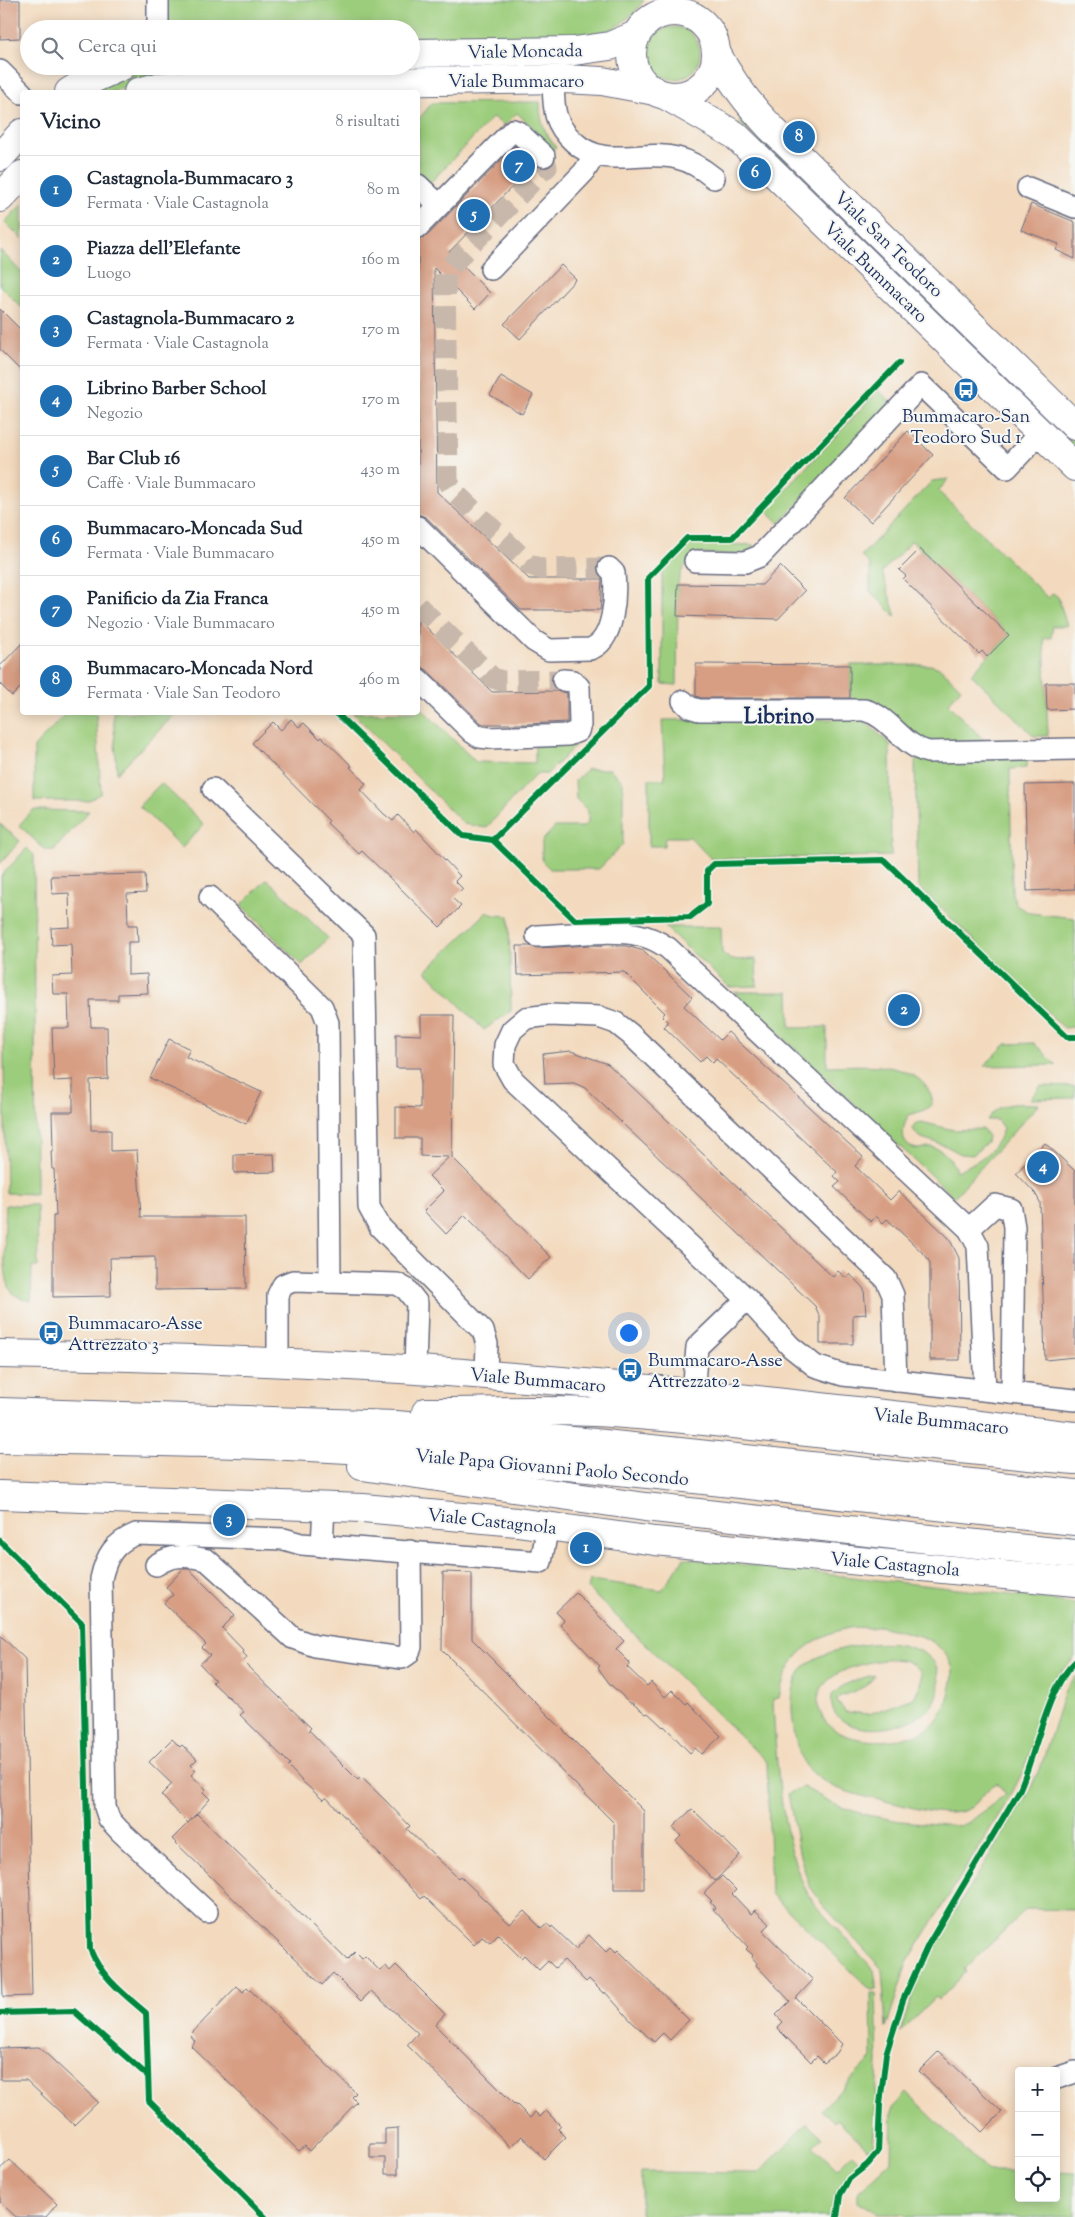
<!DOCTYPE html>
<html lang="it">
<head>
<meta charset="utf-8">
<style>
  :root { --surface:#fff; --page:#f2f2f3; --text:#1f2937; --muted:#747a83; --line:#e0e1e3; --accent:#1f6fb2 }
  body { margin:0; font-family:"Sorts Mill Goudy",serif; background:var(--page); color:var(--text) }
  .controls { position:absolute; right:15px; bottom:15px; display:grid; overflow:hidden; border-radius:5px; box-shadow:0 2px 12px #0003 }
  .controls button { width:45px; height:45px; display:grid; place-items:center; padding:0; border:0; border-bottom:1px solid var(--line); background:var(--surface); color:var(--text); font:25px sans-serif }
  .you { position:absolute; left:628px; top:1332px; width:18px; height:18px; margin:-12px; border:4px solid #fff; border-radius:50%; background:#1a73e8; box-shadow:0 0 0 8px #1a73e833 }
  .badge { display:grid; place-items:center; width:32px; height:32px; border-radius:50%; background:var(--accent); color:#fff; font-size:16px; font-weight:700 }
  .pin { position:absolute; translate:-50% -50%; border:2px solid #fff; box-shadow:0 1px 5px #0006 }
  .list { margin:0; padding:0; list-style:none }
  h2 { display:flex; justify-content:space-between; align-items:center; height:65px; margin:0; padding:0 20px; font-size:21px }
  h2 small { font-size:16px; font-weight:400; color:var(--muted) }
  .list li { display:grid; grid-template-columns:32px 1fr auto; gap:15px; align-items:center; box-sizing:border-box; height:70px; padding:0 20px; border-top:1px solid var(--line) }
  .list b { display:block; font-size:19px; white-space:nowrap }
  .list p { margin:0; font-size:16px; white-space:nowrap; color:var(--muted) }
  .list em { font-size:16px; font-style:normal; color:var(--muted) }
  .icon { flex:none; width:28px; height:28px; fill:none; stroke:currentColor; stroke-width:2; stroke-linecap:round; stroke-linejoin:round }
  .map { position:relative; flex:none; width:1075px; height:2217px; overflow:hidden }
  .search { position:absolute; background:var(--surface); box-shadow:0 2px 12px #0003; left:20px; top:20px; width:400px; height:55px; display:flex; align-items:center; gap:12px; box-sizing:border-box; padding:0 18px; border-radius:28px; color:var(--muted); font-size:19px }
  .panel { position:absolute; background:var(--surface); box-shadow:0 2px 12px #0003; left:20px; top:90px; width:400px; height:625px; border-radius:5px }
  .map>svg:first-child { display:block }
  .green { fill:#9ccd7c; stroke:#5c7e6d }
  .building { fill:#d79e83 }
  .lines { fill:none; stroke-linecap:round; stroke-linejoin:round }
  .minor-tunnel { stroke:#c8b8ab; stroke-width:21; stroke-dasharray:21 11; stroke-linecap:butt }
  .minor-casing { stroke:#676b80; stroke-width:24 }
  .major-casing { stroke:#676b80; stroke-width:30 }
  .minor { stroke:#fff; stroke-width:21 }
  .major { stroke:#fff; stroke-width:28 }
  .cycleway-casing { stroke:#f6f6f2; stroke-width:9 }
  .cycleway { stroke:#00873e; stroke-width:6 }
  .labels { text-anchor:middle; stroke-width:4; stroke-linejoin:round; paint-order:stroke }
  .street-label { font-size:18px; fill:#1b2f5e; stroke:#f6f6f2 }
  .poi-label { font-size:18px; fill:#1b2f5e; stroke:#f6f6f2; text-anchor:start }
  .district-label { font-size:22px; font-weight:bold; fill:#1b2f5e; stroke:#f6f6f2 }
</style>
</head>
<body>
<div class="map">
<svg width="1075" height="2217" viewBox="0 0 1075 2217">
  <rect width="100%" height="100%" fill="#f6f6f2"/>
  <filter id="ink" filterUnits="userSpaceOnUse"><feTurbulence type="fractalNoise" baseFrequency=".02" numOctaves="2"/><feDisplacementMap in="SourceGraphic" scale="10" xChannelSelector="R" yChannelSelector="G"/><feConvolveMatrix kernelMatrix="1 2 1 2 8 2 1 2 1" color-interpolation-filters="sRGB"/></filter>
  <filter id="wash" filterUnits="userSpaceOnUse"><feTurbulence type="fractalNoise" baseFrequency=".0096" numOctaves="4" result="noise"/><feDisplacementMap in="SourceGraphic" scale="20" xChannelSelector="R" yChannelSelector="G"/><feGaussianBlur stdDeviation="1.12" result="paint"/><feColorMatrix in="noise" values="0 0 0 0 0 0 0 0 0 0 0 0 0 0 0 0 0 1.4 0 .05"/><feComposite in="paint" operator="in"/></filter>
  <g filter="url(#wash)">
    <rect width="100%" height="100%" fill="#f3dabe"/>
    <!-- green -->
    <g class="green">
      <polygon points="164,0 644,0 634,13 615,28 587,37 411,39 411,29 164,29"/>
      <circle cx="674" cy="53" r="26"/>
      <path d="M577,61l3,6 -443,17 -25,8h-24c26,-12 51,-22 80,-26h243z"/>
      <path d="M540,102c0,19 4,31 16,45l-7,7 -17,-17 4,-6 -19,-18 -13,13 -11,-9 -64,67 -11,-11v-53l14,-17z"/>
      <polygon points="744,116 1075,438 1075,453 740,123 739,120"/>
      <polygon points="22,204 22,239 5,222"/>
      <polygon points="0,250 22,273 22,308 0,286"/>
      <polygon points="879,390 891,403 779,524 766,510"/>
      <polygon points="949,479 938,491 1048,598 1053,593 1058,597 1067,626 1053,626 1051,638 1044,638 1048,736 1034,736 971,674 1009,635 950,578 931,565 934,562 912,541 882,572 896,617 870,591 870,565 861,556 932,481"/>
      <path d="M689,543l65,2 -9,10 -51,-1c-8,10 -14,17 -16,30l-1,101 -15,-1v-112z"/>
      <polygon points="850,665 930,665 940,668 961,688 948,704 985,741 927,741 908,732 875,700 850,700"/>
      <polygon points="418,705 476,762 535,763 535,746 576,745 547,774 536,774 486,828 464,824 353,713 418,712"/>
      <polygon points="67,712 96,713 101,793 88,801 34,801 34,747"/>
      <polygon points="113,713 113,712 176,713 117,773"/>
      <polygon points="862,719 890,744 891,856 711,859 690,837 665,837 664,846 649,846 649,779 665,779 662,720"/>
      <polygon points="916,756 1027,758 1027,768 1010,769 1012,894 1017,906 1030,913 1075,918 1075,1027 1064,1028 918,886 915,765"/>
      <polygon points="587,769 610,769 623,782 623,844 599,869 550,869 542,861 542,841 555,827 583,827 588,823 588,811 576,799 575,781"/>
      <polygon points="161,783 204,824 182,848 139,806"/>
      <polygon points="33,810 89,811 54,850 45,850 19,825"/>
      <polygon points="0,824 20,841 0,864"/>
      <polygon points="27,848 34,855 36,1194 6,1193 1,876"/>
      <polygon points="267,879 328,938 302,965 241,905"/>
      <polygon points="487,912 494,915 509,916 511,1011 484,1030 426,971"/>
      <polygon points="665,927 721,927 722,953 731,960 756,959 757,986 729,987"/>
      <path d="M734,992h55l1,36 37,-1v39c31,0 88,-8 104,29 6,14 -13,17 -22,20 -8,13 -10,33 10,34 4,0 9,-3 12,-2 12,1 22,14 25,24 20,-8 41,-19 47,-43l-6,-8h-10c13,-20 31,-16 52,-16l-85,93z"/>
      <polygon points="1034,1043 1056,1065 984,1066 1006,1044"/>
      <polygon points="1041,1086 1075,1087 1075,1098 1030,1099"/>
      <polygon points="921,1122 954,1130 982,1129 988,1136 987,1142 973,1155 961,1154 946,1146 919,1137 913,1129 916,1123"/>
      <path d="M6,1205h31l1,62h-6l-1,34c-8,-2 -16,-4 -20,-11 -10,-14 -6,-66 -5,-85z"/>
      <path d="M684,1558l345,39 46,7v53l-21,23 -30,89 -14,28 -103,166 -21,65 -4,-59 -59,-64 -14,-20 -9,-29 -12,-62 15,-7 35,19 29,9 33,6 60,5 11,-5 35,-27 -9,-11c-15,7 -18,25 -37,29 -23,4 -48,-5 -71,-10 -27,-6 -59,-11 -79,-32 -11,-10 -14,-27 -16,-41 -3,-20 -4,-41 7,-59 14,-20 76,-31 99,-25 15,3 35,10 38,27 1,10 2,20 -3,29 -15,27 -81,40 -100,12 -4,-6 -4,-12 -3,-18 11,-12 26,-16 42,-20 -5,15 -24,16 -37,23v4l9,10 23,2 45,-16 8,-17 -1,-9c-5,-5 -12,-11 -19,-12 -27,-3 -97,12 -82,52 14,36 80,34 108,17 15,-9 25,-41 25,-58 -1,-11 -12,-24 -22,-30 -14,-8 -35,-10 -51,-15 -10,4 -20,0 -31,2 -38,8 -64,31 -70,70l-6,1c2,55 9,162 42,206l59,65 3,19 -6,1 -100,-96 -4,-132 -179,-173 2,-9 72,10z"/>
      <polygon points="1075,1676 1075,1910 1026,1909 964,1970 966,1972 939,2000 936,1997 900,2032 919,1975 930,1951 1030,1790 1043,1760 1065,1690"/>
      <polygon points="871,1993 876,1993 878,2062 873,2151 867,2148 838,2120 834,2123 821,2110 872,2058"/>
      <polygon points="907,2093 988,2172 1019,2172 1019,2198 1056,2198 1056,2172 1075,2173 1075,2217 906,2217 903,2214 878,2214 857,2201 857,2193 891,2161 892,2108"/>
      <path d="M807,2123l15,14 -9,9 24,23 15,-15 8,8c-15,16 -29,32 -29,55h-187l-3,-4v-41l118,1z"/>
    </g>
    <g id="blocks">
      <!-- building -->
      <g class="building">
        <polygon points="0,0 20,0 20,38 0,39"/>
        <polygon points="515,146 534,164 449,252 490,293 475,309 434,268 437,492 529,579 602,579 600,610 521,610 427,518 418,514 418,239 427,236"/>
        <polygon points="1031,204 1075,222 1075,259 1056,250 1059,244 1021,230"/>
        <polygon points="561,265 576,279 520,339 504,324"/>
        <polygon points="0,309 22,331 22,372 0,350"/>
        <polygon points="501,376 533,395 522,414 490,395"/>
        <polygon points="908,431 933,455 871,522 845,498"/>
        <polygon points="920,549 1009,635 987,657 982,651 979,654 903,579 906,576 899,570"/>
        <polygon points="780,566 805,591 778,619 677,616 678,584 762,585"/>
        <polygon points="418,619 492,692 557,691 567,693 567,722 527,724 483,724 480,722 427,670 418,665"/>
        <polygon points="22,643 22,686 12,696 0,684 0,666"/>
        <polygon points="696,664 850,665 850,698 701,698 696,696"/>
        <polygon points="1046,683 1075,683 1075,709 1047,710"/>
        <polygon points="291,719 299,727 304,723 320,739 322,737 352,766 350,767 366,784 361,790 384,814 393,821 398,815 414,832 416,829 460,876 455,881 463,889 453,899 461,906 440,927 362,851 359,854 327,823 329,821 252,743 273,722 281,730"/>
        <polygon points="1075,784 1075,889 1027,891 1025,785"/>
        <polygon points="145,874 146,893 127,894 128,925 137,925 138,942 128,942 128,975 147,974 148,993 118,994 118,1000 90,1000 91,1027 107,1027 108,1079 90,1080 91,1130 111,1130 111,1151 137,1150 141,1217 245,1217 246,1289 155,1290 155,1257 110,1258 111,1296 53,1297 53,1216 56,1216 54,1169 52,1169 51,1151 53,1151 52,1112 73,1112 73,1080 54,1081 52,1028 69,1028 68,994 53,994 52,976 72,975 71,944 52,945 51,928 70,927 69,893 52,894 51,876"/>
        <polygon points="590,945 626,946 644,951 692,997 684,1006 720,1040 728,1032 863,1157 855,1166 890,1200 899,1191 949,1238 959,1258 960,1360 930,1360 930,1263 926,1256 887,1219 883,1223 876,1216 871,1222 834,1187 840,1182 834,1176 837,1172 716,1059 713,1063 706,1056 700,1062 664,1027 668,1022 662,1016 665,1013 624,972 518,975 517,946 530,946 538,948"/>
        <polygon points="421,1015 454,1015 452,1157 551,1257 528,1279 465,1215 446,1234 424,1211 444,1191 429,1176 449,1157 420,1156 420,1138 396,1138 396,1107 420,1108 420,1068 396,1068 396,1034 421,1035"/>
        <polygon points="169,1039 190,1049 186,1057 261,1092 246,1124 150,1078"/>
        <polygon points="571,1051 608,1064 833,1277 838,1271 846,1278 850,1274 864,1289 866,1314 853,1315 853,1344 820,1344 820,1317 815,1306 585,1088 574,1083 545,1084 543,1054"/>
        <polygon points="1045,1143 1075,1171 1075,1357 1045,1360 1040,1202 1035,1193 1016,1173"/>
        <polygon points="274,1154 275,1172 234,1173 234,1155"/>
        <polygon points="183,1569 189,1569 235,1615 222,1628 244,1651 243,1653 247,1657 243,1662 311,1728 309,1730 336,1758 358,1780 361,1777 384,1799 410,1826 407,1829 458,1878 460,1876 510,1924 524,1911 541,1928 547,1923 551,1928 552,1926 576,1949 589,1935 606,1952 611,1947 616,1952 618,1950 689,2020 670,2040 663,2033 654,2042 632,2022 605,1992 604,1994 589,1979 586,1982 564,1960 555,1968 548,1961 539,1970 524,1955 521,1958 498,1935 490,1943 482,1937 474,1945 424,1896 421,1899 326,1797 323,1800 302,1781 288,1766 290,1764 240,1715 244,1712 212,1682 215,1680 200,1664 210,1655 202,1648 206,1644 164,1603 173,1595 166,1587"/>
        <polygon points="443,1572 472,1573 472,1639 644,1811 644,1889 614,1889 614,1823 442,1650"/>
        <polygon points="576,1593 624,1641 616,1649 630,1663 627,1667 647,1686 651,1682 665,1697 672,1690 686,1704 688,1702 721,1736 702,1754 695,1748 690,1753 664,1726 663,1727 648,1713 646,1714 632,1703 630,1703 609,1683 598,1668 600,1666 560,1624 564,1620 556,1612"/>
        <polygon points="0,1635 25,1659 32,1996 3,1997 0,1901"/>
        <polygon points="172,1739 180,1747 182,1745 197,1759 191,1765 196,1770 191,1775 206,1789 203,1792 210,1799 188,1823 161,1795 172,1784 149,1762"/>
        <polygon points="692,1809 740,1855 715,1881 676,1841 681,1836 673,1827"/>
        <polygon points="197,1814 347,1960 355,1952 362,1959 365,1956 380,1971 386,1966 390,1971 396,1965 445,2014 435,2025 514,2104 515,2103 530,2118 535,2112 540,2117 546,2111 561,2126 558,2129 566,2137 544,2159 522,2136 511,2147 407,2045 418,2033 371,1991 361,2001 333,1973 322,1985 172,1839"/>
        <polygon points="722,1876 736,1890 732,1894 751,1914 755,1910 770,1924 763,1931 813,1980 796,1998 842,2044 837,2053 824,2063 817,2056 811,2062 777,2028 783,2022 776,2015 790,2001 756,1965 757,1963 752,1957 753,1955 746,1949 748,1947 713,1909 715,1908 710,1902 712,1901 704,1893"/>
        <polygon points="237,1986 243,1992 247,1987 356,2093 352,2097 357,2102 309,2151 305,2146 299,2151 191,2046 195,2041 190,2035"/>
        <polygon points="39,2047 98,2102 74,2125 26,2080 0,2080 0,2048"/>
        <polygon points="939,2051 1002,2112 982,2132 919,2071"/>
        <polygon points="398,2128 398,2174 385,2174 385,2158 370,2158 370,2144 385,2144 385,2129"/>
        <polygon points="10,2160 57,2204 46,2217 16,2217 0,2202 0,2169"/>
      </g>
    </g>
  </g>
  <g filter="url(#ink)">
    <use href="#blocks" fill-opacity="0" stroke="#676b80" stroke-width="1"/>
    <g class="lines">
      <!-- minor-tunnel -->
      <g class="minor-tunnel">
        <polyline points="544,156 547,167 543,170 445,272 448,481 453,491 530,565 542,569 609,568"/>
        <polyline points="418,606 493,678 502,681 563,680"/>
      </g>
      <defs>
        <g id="minor">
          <polyline points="158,0 158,29"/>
          <polyline points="0,71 22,93"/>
          <path d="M553,79c1,28 -1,43 21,63 30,28 67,7 103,16 14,3 26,11 37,20"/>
          <polyline points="418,185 439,205"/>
          <polyline points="1028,188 1075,207"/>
          <polyline points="418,227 513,130 518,132 544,156"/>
          <polyline points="491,269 584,172 594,156"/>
          <path d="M418,527l116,114 15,9 41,-1c25,-8 26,-55 24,-76l-5,-5"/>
          <polyline points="695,561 745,562 760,556 921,385 1007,468 1040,433"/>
          <polyline points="418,679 472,732 480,737 489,738 568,735 578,731 580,725 579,687 573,681 563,680"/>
          <path d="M683,701l6,6 10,3h165c26,6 38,36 64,42l147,-3"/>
          <polyline points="213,789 364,935 369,1207 380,1227 483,1331 487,1344 486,1374"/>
          <polyline points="210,897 322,1007 328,1023 330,1282"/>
          <path d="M537,936c29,-1 76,-7 102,-1 11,2 20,7 29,13l301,281 9,17 7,144"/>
          <polyline points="969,1229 995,1205 1011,1209 1014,1227 1012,1393"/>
          <polyline points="747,1299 513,1080 504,1064 505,1045 512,1030 526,1018 550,1015 599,1017 616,1023 630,1034 886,1279 893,1295 896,1381"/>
          <polyline points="278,1362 278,1295 283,1285 293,1281 397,1284 406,1289 417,1303 415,1370"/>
          <polyline points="693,1394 697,1347 747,1299 791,1347 815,1366 843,1375 1075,1400"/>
          <polyline points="322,1546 324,1507"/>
          <path d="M156,1565c16,-11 32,-10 51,-5l86,78 22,8 87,12 6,-4 3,-7 -1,-96"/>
          <path d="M207,1912l-87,-81 -11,-12 -4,-12 -4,-228c5,-23 13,-36 35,-45l148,5 17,5 240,18 7,-36"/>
          <polyline points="1057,2078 1075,2072"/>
        </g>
        <g id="major">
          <circle cx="674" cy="54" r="42"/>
          <path d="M716,52c14,28 33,53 55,76l304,298"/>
          <polyline points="411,53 574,51 610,46 636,35"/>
          <polyline points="69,92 84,83 122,66"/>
          <polyline points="138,92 157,87 184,85 564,79 602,81 655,91"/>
          <polyline points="665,95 735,135 1075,467"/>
          <polyline points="0,157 22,133"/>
          <polyline points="0,198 22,175"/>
          <path d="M0,1354c162,3 325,8 487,21 197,15 392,38 588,61"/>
          <polyline points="0,1412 396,1425 595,1443 1075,1494"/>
          <path d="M426,1412c62,0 124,-3 186,1 155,11 308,35 463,47"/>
          <path d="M0,1439c132,2 264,4 395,13 228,15 454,46 680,69"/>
          <polyline points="362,1466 645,1507 938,1540 1075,1554"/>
          <polyline points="0,1495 363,1508 517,1522 655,1541 1075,1582"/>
        </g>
      </defs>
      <!-- minor casing -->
      <use href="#minor" class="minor-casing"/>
      <!-- major casing -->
      <use href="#major" class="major-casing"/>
      <!-- minor -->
      <use href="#minor" class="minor"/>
      <!-- major -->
      <use href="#major" class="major"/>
      <defs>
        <g id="cycleway">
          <polyline points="335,712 463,836 493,840 649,686 648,578 687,538 732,538 899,363"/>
          <polyline points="493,840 575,920 690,917 707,904 707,871 714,864 884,860 1067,1037 1075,1037"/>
          <path d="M0,1541l82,82 8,326c11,28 34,45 56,64l3,88 116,116"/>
          <polyline points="0,2013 74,2011 148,2076"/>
          <path d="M837,2217l3,-22 9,-16 19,-15 10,-12 2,-48 6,-50 17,-54 25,-55 91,-154c17,-37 28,-104 56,-129"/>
        </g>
      </defs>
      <!-- cycleway casing -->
      <use href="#cycleway" class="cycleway-casing"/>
      <!-- cycleway -->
      <use href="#cycleway" class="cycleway"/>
    </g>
  </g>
  <!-- icons -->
  <defs>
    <symbol id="bus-disc" viewBox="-11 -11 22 22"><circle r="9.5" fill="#1f6fb2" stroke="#f6f6f2"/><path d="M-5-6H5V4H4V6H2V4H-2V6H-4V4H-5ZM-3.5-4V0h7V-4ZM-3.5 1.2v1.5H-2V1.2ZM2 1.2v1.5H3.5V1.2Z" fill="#fff"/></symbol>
  </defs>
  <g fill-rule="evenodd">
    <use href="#bus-disc" x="952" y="376" width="28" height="28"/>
    <use href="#bus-disc" x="37" y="1319" width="28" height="28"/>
    <use href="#bus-disc" x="616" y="1356" width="28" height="28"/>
  </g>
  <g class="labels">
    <!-- street labels -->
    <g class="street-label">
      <text transform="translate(525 51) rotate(-1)" y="6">Viale Moncada</text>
      <text x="516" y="87">Viale Bummacaro</text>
      <text transform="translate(889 244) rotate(44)" y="6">Viale San Teodoro</text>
      <text transform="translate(876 272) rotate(44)" y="6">Viale Bummacaro</text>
      <text transform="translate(538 1380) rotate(5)" y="6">Viale Bummacaro</text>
      <text transform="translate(941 1421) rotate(6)" y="6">Viale Bummacaro</text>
      <text transform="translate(552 1467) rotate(5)" y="6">Viale Papa Giovanni Paolo Secondo</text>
      <text transform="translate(492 1521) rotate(6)" y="6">Viale Castagnola</text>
      <text transform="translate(895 1564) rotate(5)" y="6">Viale Castagnola</text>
    </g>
    <!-- poi labels -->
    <g class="poi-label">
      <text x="966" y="422" text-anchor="middle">Bummacaro-San<tspan x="966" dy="21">Teodoro Sud 1</tspan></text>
      <text x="68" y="1329">Bummacaro-Asse<tspan x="68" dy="21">Attrezzato 3</tspan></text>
      <text x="648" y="1366">Bummacaro-Asse<tspan x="648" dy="21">Attrezzato 2</tspan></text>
    </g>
    <!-- district labels -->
    <g class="district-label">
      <text x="779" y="723">Librino</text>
    </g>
  </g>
</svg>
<div class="controls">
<button>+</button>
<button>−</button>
<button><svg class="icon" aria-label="locate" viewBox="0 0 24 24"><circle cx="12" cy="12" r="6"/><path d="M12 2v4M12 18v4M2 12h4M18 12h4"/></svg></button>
</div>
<div class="you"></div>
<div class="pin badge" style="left:586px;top:1548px">1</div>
<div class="pin badge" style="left:904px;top:1010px">2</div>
<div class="pin badge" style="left:229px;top:1520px">3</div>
<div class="pin badge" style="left:1043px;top:1167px">4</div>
<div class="pin badge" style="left:474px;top:215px">5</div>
<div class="pin badge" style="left:755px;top:173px">6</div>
<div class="pin badge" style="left:519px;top:166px">7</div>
<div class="pin badge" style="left:799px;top:137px">8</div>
<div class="search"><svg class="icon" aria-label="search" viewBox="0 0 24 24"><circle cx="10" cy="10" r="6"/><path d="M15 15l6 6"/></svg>Cerca qui</div>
<section class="panel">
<h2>Vicino<small>8 risultati</small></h2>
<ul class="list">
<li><span class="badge">1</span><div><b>Castagnola-Bummacaro 3</b><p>Fermata · Viale Castagnola</p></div><em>80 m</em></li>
<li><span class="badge">2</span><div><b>Piazza dell'Elefante</b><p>Luogo</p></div><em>160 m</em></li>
<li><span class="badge">3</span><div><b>Castagnola-Bummacaro 2</b><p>Fermata · Viale Castagnola</p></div><em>170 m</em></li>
<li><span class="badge">4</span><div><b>Librino Barber School</b><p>Negozio</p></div><em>170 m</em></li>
<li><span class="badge">5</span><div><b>Bar Club 16</b><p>Caffè · Viale Bummacaro</p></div><em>430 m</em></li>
<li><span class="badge">6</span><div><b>Bummacaro-Moncada Sud</b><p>Fermata · Viale Bummacaro</p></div><em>450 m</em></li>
<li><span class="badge">7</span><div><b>Panificio da Zia Franca</b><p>Negozio · Viale Bummacaro</p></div><em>450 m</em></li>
<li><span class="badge">8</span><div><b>Bummacaro-Moncada Nord</b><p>Fermata · Viale San Teodoro</p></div><em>460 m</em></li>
</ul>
</section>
</div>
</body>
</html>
